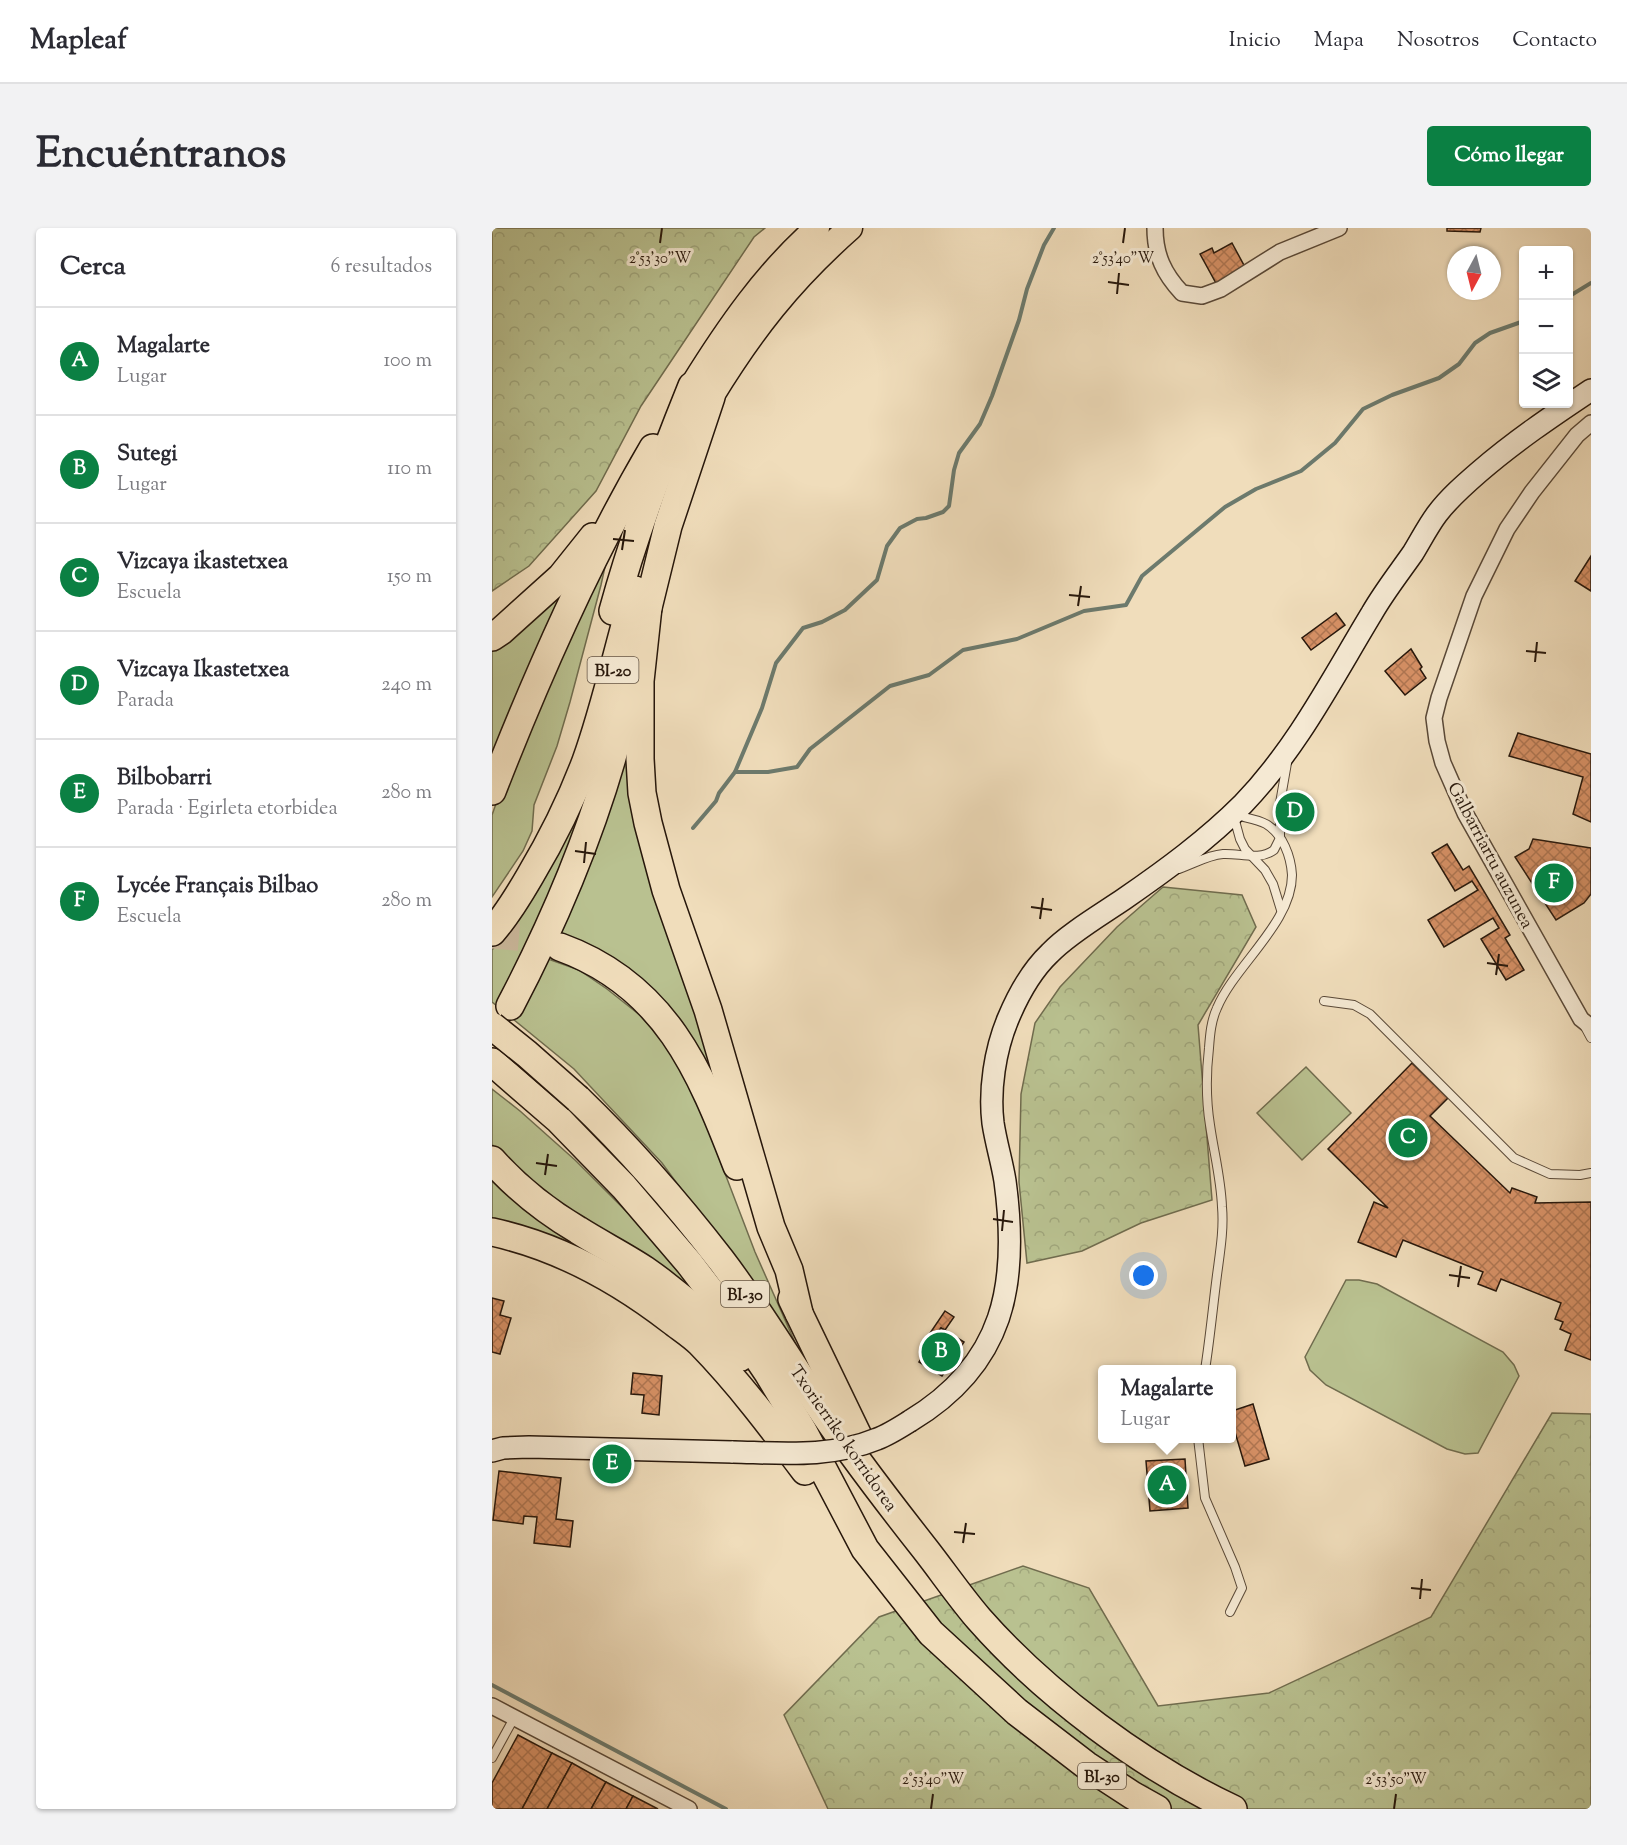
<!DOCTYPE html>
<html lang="es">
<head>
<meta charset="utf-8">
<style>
  :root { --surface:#fff; --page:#f2f2f3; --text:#2b2b33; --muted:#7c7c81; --line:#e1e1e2; --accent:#0b8043 }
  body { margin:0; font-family:"Sorts Mill Goudy",serif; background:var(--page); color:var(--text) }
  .controls { position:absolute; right:18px; top:18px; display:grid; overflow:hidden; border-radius:6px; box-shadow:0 2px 4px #0004 }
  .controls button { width:54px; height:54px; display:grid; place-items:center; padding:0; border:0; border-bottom:2px solid var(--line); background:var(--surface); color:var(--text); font:30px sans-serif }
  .compass { position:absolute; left:955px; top:18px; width:54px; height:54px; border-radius:50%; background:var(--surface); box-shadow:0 2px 4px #0004; rotate:187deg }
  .you { position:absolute; left:652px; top:1048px; width:21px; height:21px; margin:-15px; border:4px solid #fff; border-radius:50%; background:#1a73e8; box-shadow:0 0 0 9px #1a73e833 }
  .badge { display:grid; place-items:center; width:39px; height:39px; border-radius:50%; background:var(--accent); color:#fff; font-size:20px; font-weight:700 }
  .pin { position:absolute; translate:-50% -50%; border:3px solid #fff; box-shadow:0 2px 6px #0006 }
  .popup { position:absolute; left:606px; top:1137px; width:138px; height:78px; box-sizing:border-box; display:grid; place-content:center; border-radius:6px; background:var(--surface); filter:drop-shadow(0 2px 4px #0005); font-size:20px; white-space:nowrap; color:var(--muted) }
  .popup b { font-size:22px; color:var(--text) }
  .popup::after { content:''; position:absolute; left:50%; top:100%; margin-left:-12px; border:12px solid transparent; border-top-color:var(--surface) }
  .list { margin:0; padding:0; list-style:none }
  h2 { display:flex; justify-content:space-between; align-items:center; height:78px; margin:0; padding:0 24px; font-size:26px }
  h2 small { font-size:20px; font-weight:400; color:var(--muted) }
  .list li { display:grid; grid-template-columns:39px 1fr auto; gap:18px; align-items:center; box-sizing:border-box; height:108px; padding:0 24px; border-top:2px solid var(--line) }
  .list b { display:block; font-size:22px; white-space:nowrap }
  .list p { margin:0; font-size:20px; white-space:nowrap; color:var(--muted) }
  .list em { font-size:20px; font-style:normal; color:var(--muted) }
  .icon { flex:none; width:33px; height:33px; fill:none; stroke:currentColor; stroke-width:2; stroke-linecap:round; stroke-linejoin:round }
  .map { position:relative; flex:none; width:1099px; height:1581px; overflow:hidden; border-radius:6px }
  header { display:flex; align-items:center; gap:36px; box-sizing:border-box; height:84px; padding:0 30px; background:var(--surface); border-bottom:2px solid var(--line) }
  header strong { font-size:28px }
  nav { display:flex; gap:33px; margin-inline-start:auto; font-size:21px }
  .intro { display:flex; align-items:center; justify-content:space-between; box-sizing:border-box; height:144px; padding:0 36px }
  h1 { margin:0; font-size:42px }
  .button { padding:15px 27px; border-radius:6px; background:var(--accent); color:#fff; font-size:21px; font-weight:700 }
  main { display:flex; gap:36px; padding:0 36px }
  aside { flex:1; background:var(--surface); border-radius:6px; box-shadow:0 2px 4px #0004 }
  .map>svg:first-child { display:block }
  .grass { fill:#b9c190; stroke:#706c4e; stroke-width:1.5 }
  .forest { fill:url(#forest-crowns); stroke:#706c4e; stroke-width:1.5 }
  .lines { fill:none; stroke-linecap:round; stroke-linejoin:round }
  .stream { stroke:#6c7a6d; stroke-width:4 }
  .building { fill:url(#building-cross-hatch); stroke:#27170b; stroke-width:1.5 }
  .highway-tunnel { stroke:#c8b598; stroke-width:27; stroke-dasharray:27 14; stroke-linecap:butt }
  .lane-casing { stroke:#594837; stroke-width:10 }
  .street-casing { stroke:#594837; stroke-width:18 }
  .secondary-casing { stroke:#27170b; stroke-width:24 }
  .primary-casing { stroke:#27170b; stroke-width:27 }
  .highway-casing { stroke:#27170b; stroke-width:30 }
  .lane { stroke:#f5e9d3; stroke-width:8 }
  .street { stroke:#f5e9d3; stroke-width:15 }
  .secondary { stroke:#f5e9d3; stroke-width:21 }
  .primary { stroke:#f0ddbb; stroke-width:24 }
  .highway { stroke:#f0ddbb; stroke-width:27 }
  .secondary-bridge-casing { stroke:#27170b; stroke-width:24; stroke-linecap:butt }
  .highway-bridge-casing { stroke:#27170b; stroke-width:30; stroke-linecap:butt }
  .secondary-bridge { stroke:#f5e9d3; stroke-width:21 }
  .highway-bridge { stroke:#f0ddbb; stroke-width:27 }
  .ticks { fill:none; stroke:#27170b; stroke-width:2 }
  .labels { text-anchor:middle; stroke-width:6; stroke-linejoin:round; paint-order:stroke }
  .shield { fill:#f5e9d3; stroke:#655647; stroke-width:1.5 }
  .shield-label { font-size:16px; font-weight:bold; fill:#27170b }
  .street-label { font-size:18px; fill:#27170b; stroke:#f5e9d3 }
  .ticks-label { font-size:15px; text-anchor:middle; fill:#27170b; stroke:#f5e9d3; stroke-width:6; stroke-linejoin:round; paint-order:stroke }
</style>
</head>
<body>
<header>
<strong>Mapleaf</strong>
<nav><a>Inicio</a><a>Mapa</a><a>Nosotros</a><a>Contacto</a></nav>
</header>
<div class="intro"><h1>Encuéntranos</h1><a class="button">Cómo llegar</a></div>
<main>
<aside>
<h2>Cerca<small>6 resultados</small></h2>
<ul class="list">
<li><span class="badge">A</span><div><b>Magalarte</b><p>Lugar</p></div><em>100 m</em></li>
<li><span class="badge">B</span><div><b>Sutegi</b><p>Lugar</p></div><em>110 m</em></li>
<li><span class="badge">C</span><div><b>Vizcaya ikastetxea</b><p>Escuela</p></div><em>150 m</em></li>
<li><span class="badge">D</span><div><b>Vizcaya Ikastetxea</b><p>Parada</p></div><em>240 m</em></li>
<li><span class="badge">E</span><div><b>Bilbobarri</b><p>Parada · Egirleta etorbidea</p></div><em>280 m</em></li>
<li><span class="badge">F</span><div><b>Lycée Français Bilbao</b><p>Escuela</p></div><em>280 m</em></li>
</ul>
</aside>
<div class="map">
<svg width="1099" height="1581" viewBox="0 0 1099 1581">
  <defs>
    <pattern id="forest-crowns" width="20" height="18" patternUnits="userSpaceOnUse" patternTransform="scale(1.5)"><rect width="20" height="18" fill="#b9c190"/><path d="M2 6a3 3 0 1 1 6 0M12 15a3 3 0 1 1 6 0" fill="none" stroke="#9fa57b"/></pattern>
    <pattern id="building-cross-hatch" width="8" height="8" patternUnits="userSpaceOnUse" patternTransform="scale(1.5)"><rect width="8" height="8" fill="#d69065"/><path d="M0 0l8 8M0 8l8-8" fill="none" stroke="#ae7551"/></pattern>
  </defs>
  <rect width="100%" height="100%" fill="#f0ddbb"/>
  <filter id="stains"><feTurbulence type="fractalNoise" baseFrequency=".00333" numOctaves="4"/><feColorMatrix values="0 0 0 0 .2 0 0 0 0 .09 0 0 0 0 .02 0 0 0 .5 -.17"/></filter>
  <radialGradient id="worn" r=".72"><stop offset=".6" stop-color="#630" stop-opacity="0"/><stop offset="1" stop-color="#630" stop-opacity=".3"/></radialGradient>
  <!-- grass -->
  <g class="grass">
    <polygon points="118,316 109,357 78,474 65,518 42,577 40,603 31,623 0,669 0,587 16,542"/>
    <polygon points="80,353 0,533 0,417"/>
    <polygon points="137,505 238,897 100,722 69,706 59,732 87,742 115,761 149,788 174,817 200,859 263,1024 305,1119 170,935 82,841 21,791"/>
    <polygon points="104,553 9,781 0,774 0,722 14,704 85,580"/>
    <polygon points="814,839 859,885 810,932 765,885"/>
    <polygon points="0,861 28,883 83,932 161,1010 213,1076 65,982 10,933 0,916"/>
    <polygon points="0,949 143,1049 0,994"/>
    <polygon points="854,1052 867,1052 885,1056 1011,1124 1022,1137 1027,1148 986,1225 973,1226 955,1221 834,1157 818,1142 813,1129"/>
  </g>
  <!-- forest -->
  <g class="forest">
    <polygon points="0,0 273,0 262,9 149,178 104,263 37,338 0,363"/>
    <polygon points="671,659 750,667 764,699 706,797 720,972 649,995 590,1023 535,1035 527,954 529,866 543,795 568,759 625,699"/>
    <polygon points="1060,1185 1099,1186 1099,1581 336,1581 292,1487 387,1389 531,1338 597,1360 666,1478 777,1465 939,1389"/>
  </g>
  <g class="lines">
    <!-- stream -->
    <g class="stream">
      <polyline points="1076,69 1099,55"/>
      <polyline points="243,544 276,544 305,539 318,521 398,458 437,447 471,422 525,411 592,383 634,377 650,348 733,279 764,261 809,243 843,215 871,181 900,167 947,150 967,136 983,115 998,105 1032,93"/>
      <polyline points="201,600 224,573 227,565 243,544 270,480 284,435 311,400 330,394 353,382 385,352 395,318 408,300 425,291 434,290 451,284 457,278 462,242 467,225 488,196 500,168 527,92 535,61 552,17 562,0"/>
      <polyline points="0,1457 234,1581"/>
    </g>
  </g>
  <!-- building -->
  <g class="building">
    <polygon points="955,0 989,0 988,4 955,3"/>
    <polygon points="740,15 754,41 725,57 708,26 720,20 722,25"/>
    <polygon points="1099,328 1099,363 1083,353"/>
    <polygon points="844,385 853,397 819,422 810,410"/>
    <polygon points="919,421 930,439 928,441 934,450 913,467 893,443"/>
    <polygon points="1026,505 1099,526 1099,594 1081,586 1091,549 1017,528"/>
    <polygon points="1041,611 1099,620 1099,666 1092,675 1064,692 1023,629 1037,621"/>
    <polygon points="955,616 971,642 977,638 1018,707 1013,710 1032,742 1014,752 989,711 1007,700 1001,690 952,719 936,692 986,662 980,653 963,663 940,625"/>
    <polygon points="920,835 956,870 938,888 1018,965 1020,960 1045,969 1043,975 1099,974 1099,1132 1073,1122 1079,1106 1068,1101 1071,1094 1063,1091 1069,1075 1009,1051 1004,1063 986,1056 991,1044 911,1012 904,1029 866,1014 882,974 896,980 836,921"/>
    <polygon points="0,1070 12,1073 8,1087 19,1090 8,1126 0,1124"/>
    <polygon points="453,1083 462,1089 453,1102 449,1100 439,1115 434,1111"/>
    <polygon points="449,1100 472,1114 450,1148 427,1134"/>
    <polygon points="141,1145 170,1148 167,1187 150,1185 152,1167 139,1166"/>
    <polygon points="761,1176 777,1231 753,1238 740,1194 740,1183"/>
    <polygon points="693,1231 696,1280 658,1283 654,1233"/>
    <polygon points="7,1243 69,1250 64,1291 81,1293 78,1319 42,1315 45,1289 32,1288 31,1296 1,1292"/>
    <polygon points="26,1507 60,1525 30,1581 0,1581 0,1555"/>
    <polygon points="60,1525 80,1535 55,1581 30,1581"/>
    <polygon points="80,1535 114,1554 99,1581 55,1581"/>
    <polygon points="114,1554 141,1568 134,1581 99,1581"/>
    <polygon points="141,1568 166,1581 134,1581"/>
  </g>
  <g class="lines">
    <!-- highway-tunnel -->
    <polyline class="highway-tunnel" points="0,707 36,710 68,719"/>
    <defs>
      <g id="lane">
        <polyline points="742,589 748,611 753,621 773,642 781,656 789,682"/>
        <path d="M687,641c14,-5 29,-14 44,-15 17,-1 36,7 51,-4l6,-12v-35l7,-40"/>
        <polyline points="832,773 862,777 878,786 1022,930 1058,946 1088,947 1099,945"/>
        <polyline points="1092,797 1099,810"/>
        <path d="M713,1142c5,-32 8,-64 12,-95 3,-23 7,-46 5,-68 -1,-28 -8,-54 -12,-82 -4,-25 -4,-51 -1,-77 1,-13 2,-27 8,-40 18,-43 75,-85 75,-133 -1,-18 -9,-41 -26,-51 -9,-5 -20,-6 -30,-9"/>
        <polyline points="706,1210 713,1270 743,1339 750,1360 738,1384"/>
        <polyline points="0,1530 22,1490"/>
      </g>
      <g id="street">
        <path d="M663,0c0,27 9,46 27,65l20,3 19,-7 59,-37 59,-24"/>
        <polyline points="1099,195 1085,207 1040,264 1015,301 982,368 947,470 942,490 945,513 951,535 973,585 1089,791 1099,799"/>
        <polyline points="0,1478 197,1581"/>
      </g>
      <g id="secondary">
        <path d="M418,1193c95,-57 109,-137 95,-240 -3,-19 -9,-38 -12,-58 -4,-33 2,-73 15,-104 10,-24 23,-48 42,-66 18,-19 52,-39 74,-54 42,-29 83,-59 119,-95 54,-56 89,-125 129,-191 12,-21 27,-40 41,-60 8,-13 15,-27 24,-39 12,-16 27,-29 42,-42 36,-31 73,-56 112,-82"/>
        <polyline points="0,1223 11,1220 37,1219 241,1224"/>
      </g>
      <g id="primary">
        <path d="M200,158c36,-58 74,-113 125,-158"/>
        <path d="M219,169c41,-67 79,-116 139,-169"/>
      </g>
      <g id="highway">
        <polyline points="156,379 148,453 148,531 150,565 156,595 174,662 216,782 279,999 297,1042 307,1085"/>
        <path d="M121,383c21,-77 49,-151 79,-225"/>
        <polyline points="152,396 176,298 219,169"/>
        <polyline points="0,409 9,403 69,349 101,309"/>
        <path d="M0,563c46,-118 97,-234 161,-343"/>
        <path d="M0,704c15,-17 27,-37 38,-56 22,-37 41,-75 56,-115 20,-55 32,-114 49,-171"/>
        <path d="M68,719c105,38 140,123 177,219"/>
        <path d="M18,778c52,-99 95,-205 119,-315"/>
        <polyline points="0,834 67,892 132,959 197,1035 236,1086 276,1145 311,1203 373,1321 439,1405 525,1484 594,1537 640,1567 665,1581"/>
        <path d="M86,871c52,50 99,104 143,161 35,46 65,95 96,143 33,50 71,99 108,146 18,23 35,48 54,70 66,75 164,148 254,190"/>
        <path d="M0,932c25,28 54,51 86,70 22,14 46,26 67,40 36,25 68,54 96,87"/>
        <path d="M0,1004c65,14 127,48 180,89 9,7 20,14 28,22 39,40 72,84 105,128"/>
        <polyline points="300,1071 369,1214"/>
      </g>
    </defs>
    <!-- lane casing -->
    <use href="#lane" class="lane-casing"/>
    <!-- street casing -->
    <use href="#street" class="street-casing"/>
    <!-- secondary casing -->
    <use href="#secondary" class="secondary-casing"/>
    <!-- primary casing -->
    <use href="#primary" class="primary-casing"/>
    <!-- highway casing -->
    <use href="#highway" class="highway-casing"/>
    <!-- lane -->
    <use href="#lane" class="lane"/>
    <!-- street -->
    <use href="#street" class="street"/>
    <!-- secondary -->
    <use href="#secondary" class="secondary"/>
    <!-- primary -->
    <use href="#primary" class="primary"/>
    <!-- highway -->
    <use href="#highway" class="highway"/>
    <defs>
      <path id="secondary-bridge" d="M241,1224c48,1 98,6 144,-13 11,-4 22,-11 33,-18"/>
      <polyline id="highway-bridge" points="0,798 35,826 86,871"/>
    </defs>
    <!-- secondary-bridge casing -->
    <use href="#secondary-bridge" class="secondary-bridge-casing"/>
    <!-- highway-bridge casing -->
    <use href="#highway-bridge" class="highway-bridge-casing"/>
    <!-- secondary-bridge -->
    <use href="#secondary-bridge" class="secondary-bridge"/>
    <!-- highway-bridge -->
    <use href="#highway-bridge" class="highway-bridge"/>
  </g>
  <!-- ticks -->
  <path class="ticks" d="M168,15l2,-15M631,15l2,-15M616,54l21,3M625,66l2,-21M121,311l21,2M130,322l3,-20M577,367l21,2M586,378l3,-20M1034,423l20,2M1043,434l2,-20M83,623l21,3M92,635l2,-21M539,679l21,3M548,691l3,-21M995,735l21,3M1004,747l3,-21M44,935l21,3M53,947l3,-21M501,991l20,3M510,1003l2,-21M957,1047l21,3M966,1059l3,-21M462,1304l21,2M471,1315l3,-20M919,1360l20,2M928,1371l2,-20M439,1581l2,-15M902,1581l2,-15"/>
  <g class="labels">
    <!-- shield labels -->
    <g class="shield">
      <rect x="95.5" y="429" width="51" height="26" rx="4.5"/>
      <rect x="229" y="1053" width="48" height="26" rx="4.5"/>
      <rect x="586" y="1535" width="48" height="26" rx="4.5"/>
    </g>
    <g class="shield-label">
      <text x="121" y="448">BI-20</text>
      <text x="253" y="1072">BI-30</text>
      <text x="610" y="1554">BI-30</text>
    </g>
    <!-- street labels -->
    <g class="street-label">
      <text transform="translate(999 627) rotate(62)" y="6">Galbarriartu auzunea</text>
      <text transform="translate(352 1210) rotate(55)" y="6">Txorierriko korridorea</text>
    </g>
  </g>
  <g class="ticks-label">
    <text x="168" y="35">2°53'30"W</text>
    <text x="631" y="35">2°53'40"W</text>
    <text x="441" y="1556">2°53'40"W</text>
    <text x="904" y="1556">2°53'50"W</text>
  </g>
  <rect width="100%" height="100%" filter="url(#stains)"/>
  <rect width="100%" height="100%" fill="url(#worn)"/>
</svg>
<div class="controls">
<button>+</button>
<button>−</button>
<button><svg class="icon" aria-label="layers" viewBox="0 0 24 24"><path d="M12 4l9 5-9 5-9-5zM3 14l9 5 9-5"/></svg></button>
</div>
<svg class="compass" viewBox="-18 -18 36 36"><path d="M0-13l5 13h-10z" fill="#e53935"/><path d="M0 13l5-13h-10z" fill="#7c7c81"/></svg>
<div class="you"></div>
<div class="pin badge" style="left:675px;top:1257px">A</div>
<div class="popup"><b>Magalarte</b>Lugar</div>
<div class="pin badge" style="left:449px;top:1124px">B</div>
<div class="pin badge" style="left:916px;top:910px">C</div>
<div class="pin badge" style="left:803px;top:584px">D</div>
<div class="pin badge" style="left:120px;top:1236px">E</div>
<div class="pin badge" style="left:1062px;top:655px">F</div>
</div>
</main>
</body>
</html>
